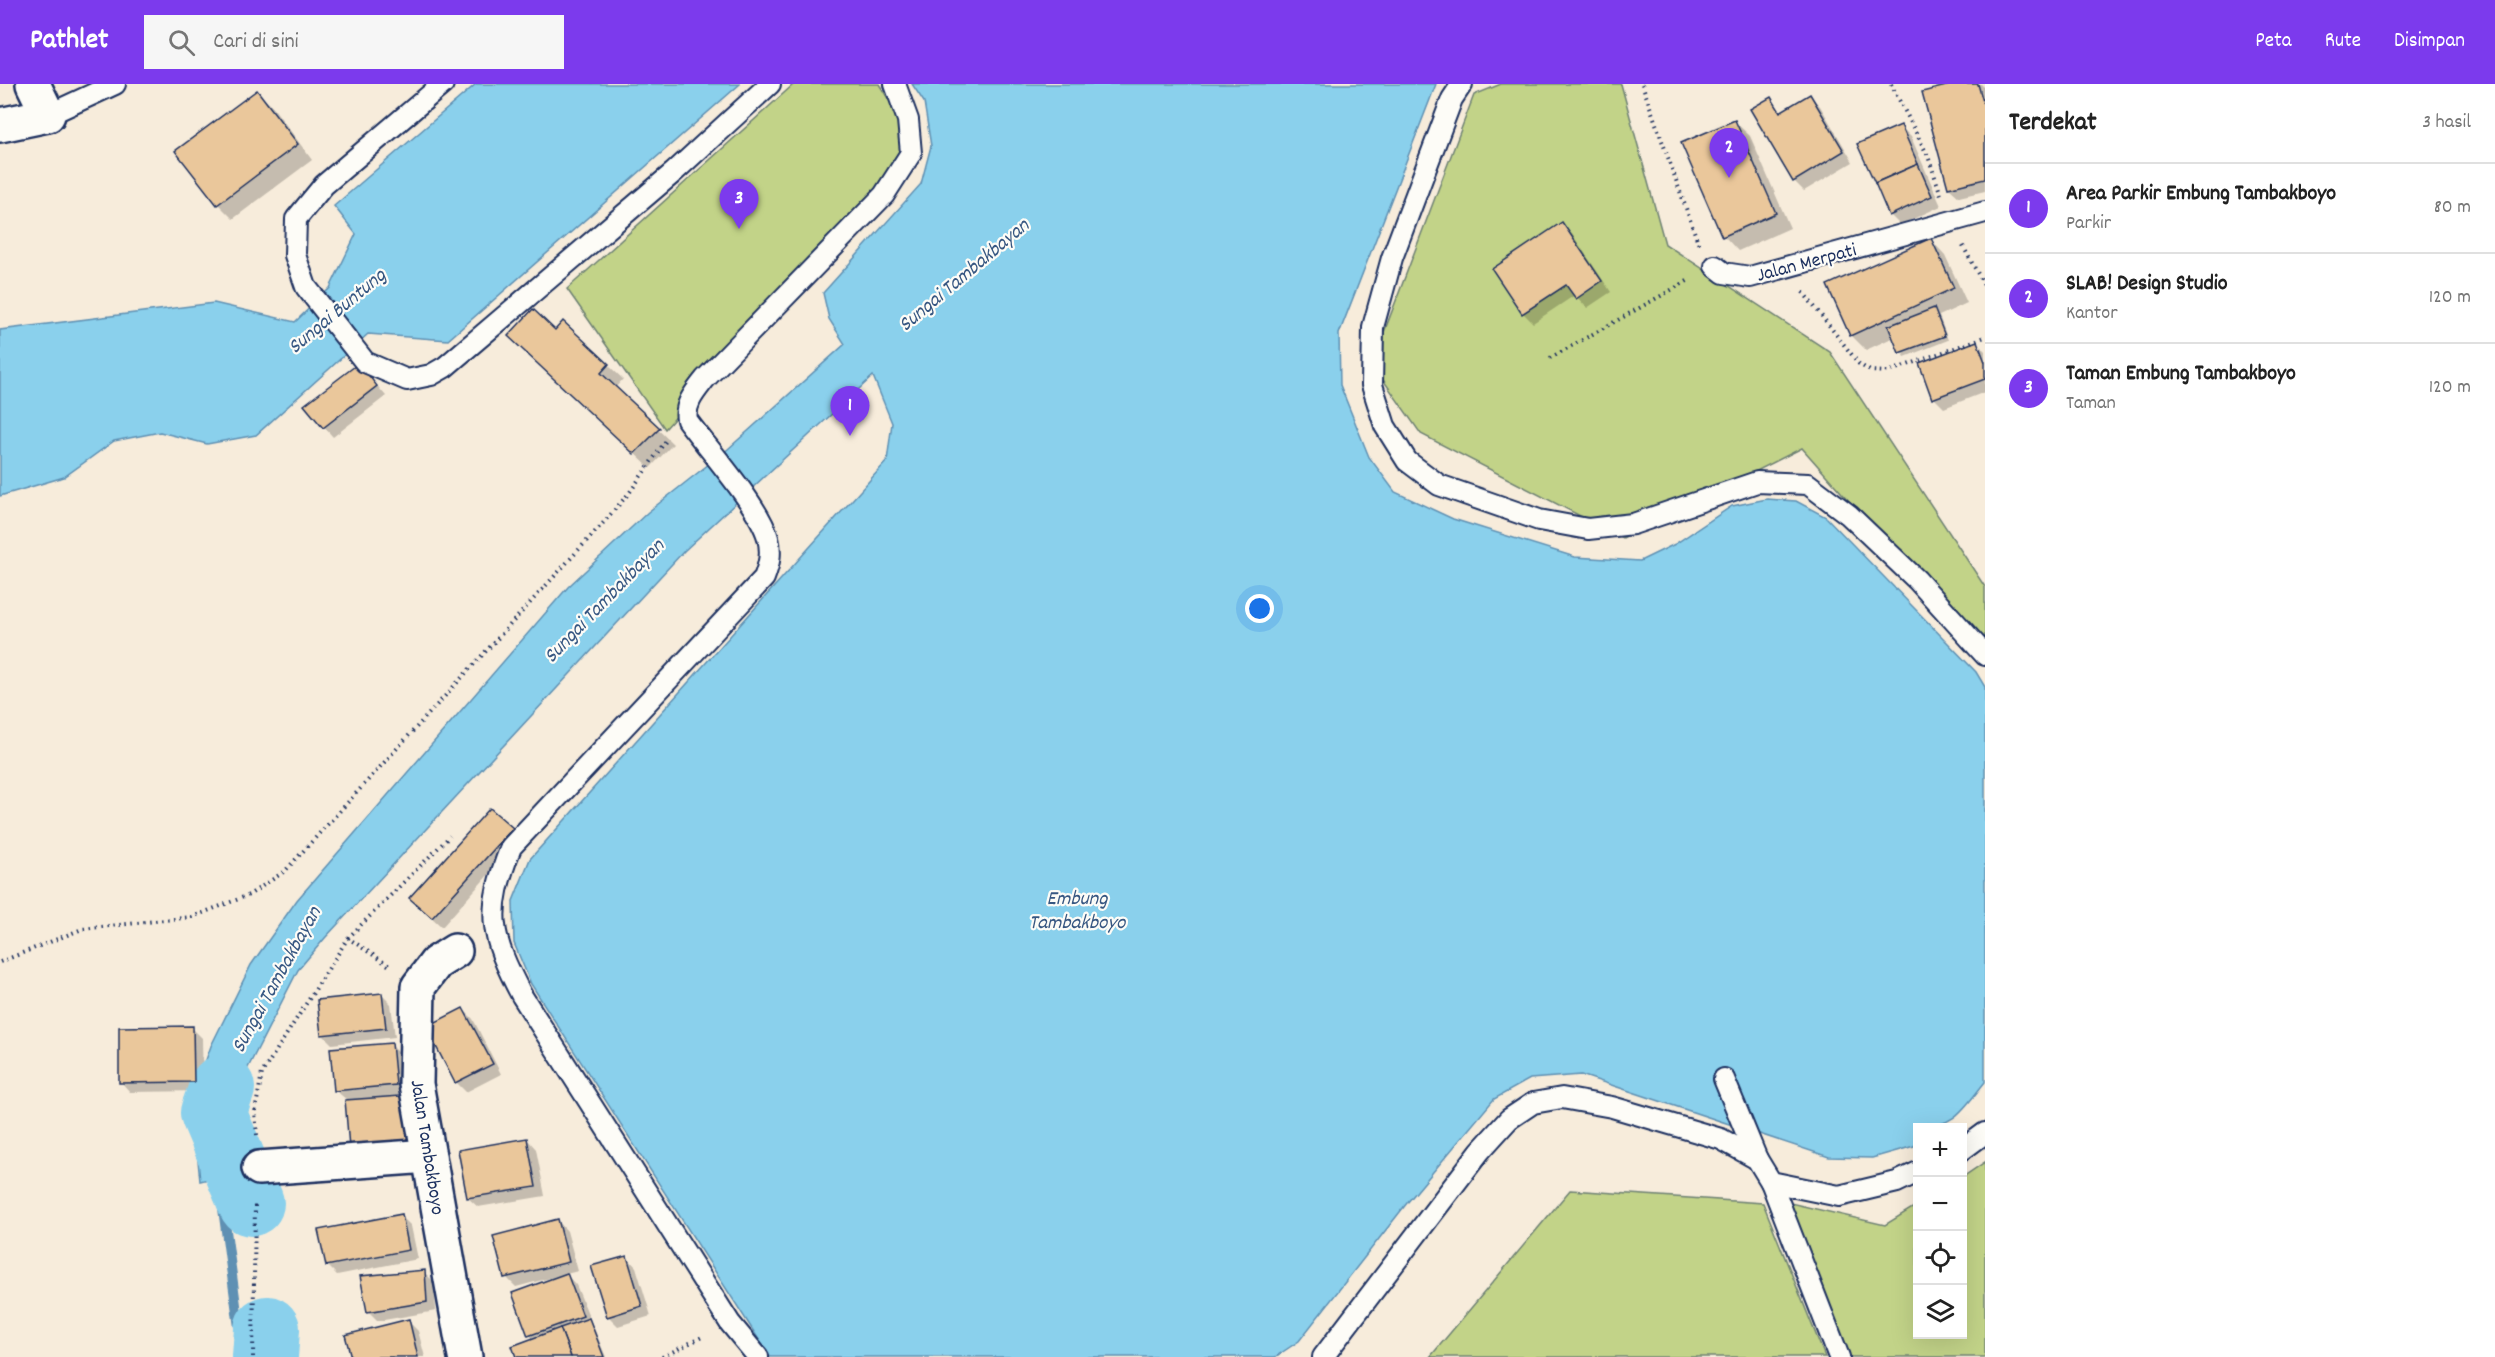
<!DOCTYPE html>
<html lang="id">
<head>
<meta charset="utf-8">
<style>
  :root { --surface:#fff; --page:#f6f6f6; --text:#222; --muted:#767676; --line:#e0e0e0; --accent:#7c3aed }
  body { margin:0; font-family:Dekko,sans-serif; background:var(--page); color:var(--text) }
  .controls { position:absolute; right:18px; bottom:18px; display:grid; overflow:hidden; border-radius:0px; box-shadow:0 6px 24px #0002 }
  .controls button { width:54px; height:54px; display:grid; place-items:center; padding:0; border:0; border-bottom:2px solid var(--line); background:var(--surface); color:var(--text); font:30px sans-serif }
  .you { position:absolute; left:1260px; top:525px; width:21px; height:21px; margin:-15px; border:4px solid #fff; border-radius:50%; background:#1a73e8; box-shadow:0 0 0 9px #1a73e833 }
  .badge { display:grid; place-items:center; width:39px; height:39px; border-radius:50%; background:var(--accent); color:#fff; font-size:20px; font-weight:700 }
  .pin { position:absolute; translate:-50% -50px; filter:drop-shadow(0 2px 3px #0008) }
  .pin::after { content:''; position:absolute; top:32px; width:21px; height:18px; background:inherit; clip-path:polygon(0 0,100% 0,50% 100%) }
  .list { margin:0; padding:0; list-style:none }
  h2 { display:flex; justify-content:space-between; align-items:center; height:78px; margin:0; padding:0 24px; font-size:26px }
  h2 small { font-size:20px; font-weight:400; color:var(--muted) }
  .list li { display:grid; grid-template-columns:39px 1fr auto; gap:18px; align-items:center; box-sizing:border-box; height:90px; padding:0 24px; border-top:2px solid var(--line) }
  .list b { display:block; font-size:22px; white-space:nowrap }
  .list p { margin:0; font-size:20px; white-space:nowrap; color:var(--muted) }
  .list em { font-size:20px; font-style:normal; color:var(--muted) }
  .icon { flex:none; width:33px; height:33px; fill:none; stroke:currentColor; stroke-width:2; stroke-linecap:round; stroke-linejoin:round }
  .map { position:relative; flex:none; width:1985px; height:1273px; overflow:hidden }
  header { display:flex; align-items:center; gap:36px; box-sizing:border-box; height:84px; padding:0 30px; background:var(--accent); color:#fff }
  header strong { font-size:28px }
  nav { display:flex; gap:33px; margin-inline-start:auto; font-size:21px }
  .search { width:420px; height:54px; background:var(--page); display:flex; align-items:center; gap:15px; box-sizing:border-box; padding:0 21px; border-radius:0px; color:var(--muted); font-size:22px }
  main { display:flex }
  aside { flex:1; background:var(--surface) }
  .map>svg:first-child { display:block }
  .green { fill:#c2d388; stroke:#6e8173; stroke-width:1.5 }
  .water { fill:#8ad0ec; stroke:#5e90b3; stroke-width:1.5 }
  .shadow { fill:#0003 }
  .lines { fill:none; stroke-linecap:round; stroke-linejoin:round }
  .stream { stroke:#5e90b3; stroke-width:10 }
  .river { stroke:#8ad0ec; stroke-width:66 }
  .building { fill:#eac79b; stroke:#1b2f5e; stroke-width:1.5 }
  .lane-casing { stroke:#1b2f5e; stroke-width:24 }
  .street-casing { stroke:#1b2f5e; stroke-width:38 }
  .path { stroke:#1b2f5e; stroke-width:4; stroke-dasharray:1.5 4.5; stroke-linecap:butt }
  .lane { stroke:#fdfcf7; stroke-width:20 }
  .street { stroke:#fdfcf7; stroke-width:33 }
  .labels { text-anchor:middle; stroke-width:4.5; stroke-linejoin:round; paint-order:stroke }
  .street-label { font-size:20px; fill:#1b2f5e; stroke:#fdfcf7 }
  .water-label { font-size:21px; font-style:italic; fill:#375782; stroke:#fdfcf7 }
</style>
</head>
<body>
<header>
<strong>Pathlet</strong>
<div class="search"><svg class="icon" aria-label="search" viewBox="0 0 24 24"><circle cx="10" cy="10" r="6"/><path d="M15 15l6 6"/></svg>Cari di sini</div>
<nav><a>Peta</a><a>Rute</a><a>Disimpan</a></nav>
</header>
<main>
<div class="map">
<svg width="1985" height="1273" viewBox="0 0 1985 1273">
  <rect width="100%" height="100%" fill="#f7ecdb"/>
  <filter id="ink" filterUnits="userSpaceOnUse"><feTurbulence type="fractalNoise" baseFrequency=".0167" numOctaves="2"/><feDisplacementMap in="SourceGraphic" scale="12" xChannelSelector="R" yChannelSelector="G"/><feConvolveMatrix kernelMatrix="1 2 1 2 8 2 1 2 1" color-interpolation-filters="sRGB"/></filter>
  <g filter="url(#ink)">
    <!-- green -->
    <g class="green">
      <polygon points="794,0 879,0 894,24 904,61 886,99 665,345 567,205"/>
      <polygon points="1501,0 1621,0 1665,160 1830,268 1985,503 1985,580 1973,557 1802,364 1623,454 1421,350 1372,280 1474,11"/>
      <polygon points="1985,1078 1985,1273 1845,1273 1786,1118 1885,1141 1917,1121 1918,1250 1962,1250 1963,1093"/>
      <polygon points="1570,1106 1763,1119 1825,1273 1430,1273"/>
    </g>
    <!-- water -->
    <g class="water">
      <polygon points="476,0 740,0 448,256 368,250 256,351 207,360 160,348 114,357 64,393 0,412 0,246 214,219 295,238 330,204 356,150 334,122"/>
      <path d="M912,0h524l-97,250 1,51 29,72 26,35 58,27 122,38 65,4 35,-17 57,-38 35,-7 29,2 30,16 150,155 9,15v395c-22,27 -30,45 -67,46l-1,15 -3,3 -42,12 -43,-1 -248,-82 -51,4 -36,20 -87,104 -108,138 -24,16h-505l-239,-373 -17,-41 -1,-42 17,-42 357,-398 5,-38 -19,-47 -189,175 -359,387 -27,32 -66,129 22,69 -54,13 -8,-82 19,-53 40,-81 46,-65 271,-313 80,-75 80,-63 117,-105 -16,-25 -6,-26 98,-109 10,-38 -7,-44z"/>
    </g>
    <!-- shadow -->
    <g class="shadow">
      <polygon points="1960,0 1981,0 1985,4 1985,107 1959,113 1949,104"/>
      <polygon points="257,8 272,22 312,76 233,135 218,120"/>
      <polygon points="1810,12 1820,22 1853,78 1804,107 1794,97 1770,14 1782,28"/>
      <polygon points="1735,38 1750,52 1790,144 1738,167 1724,152"/>
      <polygon points="1901,43 1911,53 1941,122 1900,141 1890,131"/>
      <polygon points="1562,140 1572,150 1611,208 1587,224 1575,211 1533,239 1523,229 1494,185"/>
      <polygon points="1931,156 1945,171 1967,219 1939,232 1948,256 1905,273 1894,253 1866,266 1851,251"/>
      <polygon points="1977,259 1985,267 1985,308 1944,324 1934,314"/>
      <polygon points="525,266 608,281 623,295 615,304 673,360 650,384"/>
      <polygon points="359,281 386,312 333,353 324,343"/>
      <polygon points="512,745 521,754 442,843 420,823"/>
      <polygon points="381,910 391,920 395,953 332,960 322,950"/>
      <polygon points="463,925 473,935 501,990 466,1008 457,999 428,944"/>
      <polygon points="192,944 202,954 203,1007 130,1008 121,998"/>
      <polygon points="391,961 401,971 405,1013 350,1062 347,1016 335,1006"/>
      <polygon points="527,1055 536,1065 545,1112 478,1123 468,1114"/>
      <polygon points="401,1132 411,1142 418,1175 337,1191 327,1181"/>
      <polygon points="558,1137 567,1147 578,1187 566,1190 576,1201 606,1273 517,1273 534,1255 529,1251 551,1196 550,1194 516,1203 506,1193"/>
      <polygon points="627,1173 636,1183 651,1232 618,1242 608,1232"/>
      <polygon points="424,1188 434,1198 436,1227 378,1237 368,1227"/>
      <polygon points="408,1237 418,1247 425,1273 352,1273"/>
    </g>
    <g class="lines">
      <!-- stream -->
      <polyline class="stream" points="217,1080 243,1273"/>
      <!-- river -->
      <g class="river">
        <polyline points="222,1004 213,1029 251,1119"/>
        <polyline points="265,1273 267,1245"/>
      </g>
    </g>
    <!-- building -->
    <g class="building">
      <polygon points="1954,0 1978,0 1985,25 1985,95 1948,104 1922,8"/>
      <polygon points="257,6 298,60 217,121 175,67"/>
      <polygon points="1810,10 1844,67 1793,98 1750,25 1771,13 1780,28"/>
      <polygon points="1735,36 1776,129 1722,153 1681,59"/>
      <polygon points="1901,41 1918,80 1875,99 1857,60"/>
      <polygon points="1918,80 1932,112 1889,132 1875,99"/>
      <polygon points="1562,138 1602,197 1576,215 1566,201 1522,230 1492,185"/>
      <polygon points="1931,154 1954,204 1850,252 1827,201"/>
      <polygon points="1934,224 1945,252 1899,269 1888,242"/>
      <polygon points="533,225 555,246 563,237 609,280 601,289 660,344 634,370 508,252"/>
      <polygon points="1977,257 1985,278 1985,295 1932,315 1919,279"/>
      <polygon points="359,279 377,302 323,344 304,321"/>
      <polygon points="490,724 513,744 432,834 409,814"/>
      <polygon points="382,909 386,944 321,951 317,916"/>
      <polygon points="463,924 493,980 455,999 426,943"/>
      <polygon points="193,942 194,998 119,999 119,943"/>
      <polygon points="392,959 396,1001 334,1007 330,964"/>
      <polygon points="414,1011 418,1058 349,1063 345,1016"/>
      <polygon points="527,1054 536,1103 467,1114 458,1066"/>
      <polygon points="402,1130 409,1166 326,1182 318,1146"/>
      <polygon points="558,1135 569,1178 504,1194 493,1152"/>
      <polygon points="627,1172 642,1222 607,1233 591,1182"/>
      <polygon points="425,1186 427,1218 367,1228 360,1192"/>
      <polygon points="567,1189 583,1232 528,1252 512,1209"/>
      <polygon points="589,1234 604,1273 571,1273 560,1244"/>
      <polygon points="409,1235 418,1273 351,1273 345,1251"/>
      <polygon points="560,1244 571,1273 516,1273 512,1262"/>
    </g>
    <g class="lines">
      <defs>
        <g id="lane">
          <polyline points="443,0 324,101 296,135 295,171 306,203 365,278 407,296 431,291 445,283 673,89 770,0"/>
          <polyline points="1462,0 1452,15 1392,174 1373,243 1372,301 1385,342 1407,377 1439,401 1539,436 1588,445 1633,440 1757,398 1808,400 1849,431 1917,496 1985,571"/>
          <polyline points="48,31 115,0"/>
          <polyline points="1715,182 1724,189 1750,193 1985,128"/>
          <polyline points="1724,995 1757,1075"/>
          <polyline points="1962,1066 1985,1049"/>
          <polyline points="1771,1098 1839,1273"/>
          <path d="M758,1273l-28,-34 -208,-327c-32,-61 -37,-83 -11,-149l253,-269c5,-13 8,-25 4,-40 -8,-31 -60,-89 -81,-118 -3,-16 8,-28 18,-41l179,-184 27,-42 -3,-33 -13,-36"/>
          <polyline points="1323,1273 1480,1067 1509,1035 1533,1019 1562,1014 1612,1023 1721,1055 1757,1075 1771,1098 1839,1112 1897,1098 1918,1088"/>
        </g>
        <g id="street">
          <polyline points="0,41 48,31 33,0"/>
          <polyline points="455,867 436,879 418,903 416,1000 465,1273"/>
          <polyline points="259,1084 429,1072"/>
        </g>
      </defs>
      <!-- lane casing -->
      <use href="#lane" class="lane-casing"/>
      <!-- street casing -->
      <use href="#street" class="street-casing"/>
      <!-- path -->
      <g class="path">
        <polyline points="1642,0 1699,161"/>
        <polyline points="1891,0 1928,72 1941,111"/>
        <polyline points="1963,162 1985,203"/>
        <polyline points="1803,208 1859,280 1870,287 1888,288 1985,253"/>
        <polyline points="1550,274 1691,195"/>
        <polyline points="348,854 450,752"/>
        <polyline points="0,878 82,845 192,833 249,811 285,787 604,438 630,408 667,355"/>
        <polyline points="257,1051 255,1028 262,989 348,854 391,883"/>
        <polyline points="253,1273 255,1118"/>
        <polyline points="662,1273 704,1252"/>
      </g>
      <!-- lane -->
      <use href="#lane" class="lane"/>
      <!-- street -->
      <use href="#street" class="street"/>
    </g>
  </g>
  <g class="labels">
    <!-- street labels -->
    <g class="street-label">
      <text transform="translate(1806 177) rotate(-15)" y="7">Jalan Merpati</text>
      <text transform="translate(429 1063) rotate(81)" y="7">Jalan Tambakboyo</text>
    </g>
    <!-- water labels -->
    <g class="water-label">
      <text transform="translate(963 190) rotate(-40)" y="7">Sungai Tambakbayan</text>
      <text transform="translate(336 226) rotate(-40)" y="7">Sungai Buntung</text>
      <text transform="translate(603 516) rotate(-46)" y="7">Sungai Tambakbayan</text>
      <text x="1077" y="820">Embung<tspan x="1077" dy="24">Tambakboyo</tspan></text>
      <text transform="translate(275 895) rotate(-61)" y="7">Sungai Tambakbayan</text>
    </g>
  </g>
</svg>
<div class="controls">
<button>+</button>
<button>−</button>
<button><svg class="icon" aria-label="locate" viewBox="0 0 24 24"><circle cx="12" cy="12" r="6"/><path d="M12 2v4M12 18v4M2 12h4M18 12h4"/></svg></button>
<button><svg class="icon" aria-label="layers" viewBox="0 0 24 24"><path d="M12 4l9 5-9 5-9-5zM3 14l9 5 9-5"/></svg></button>
</div>
<div class="you"></div>
<div class="pin badge" style="left:850px;top:352px">1</div>
<div class="pin badge" style="left:1729px;top:94px">2</div>
<div class="pin badge" style="left:739px;top:145px">3</div>
</div>
<aside>
<h2>Terdekat<small>3 hasil</small></h2>
<ul class="list">
<li><span class="badge">1</span><div><b>Area Parkir Embung Tambakboyo</b><p>Parkir</p></div><em>80 m</em></li>
<li><span class="badge">2</span><div><b>SLAB! Design Studio</b><p>Kantor</p></div><em>120 m</em></li>
<li><span class="badge">3</span><div><b>Taman Embung Tambakboyo</b><p>Taman</p></div><em>120 m</em></li>
</ul>
</aside>
</main>
</body>
</html>
